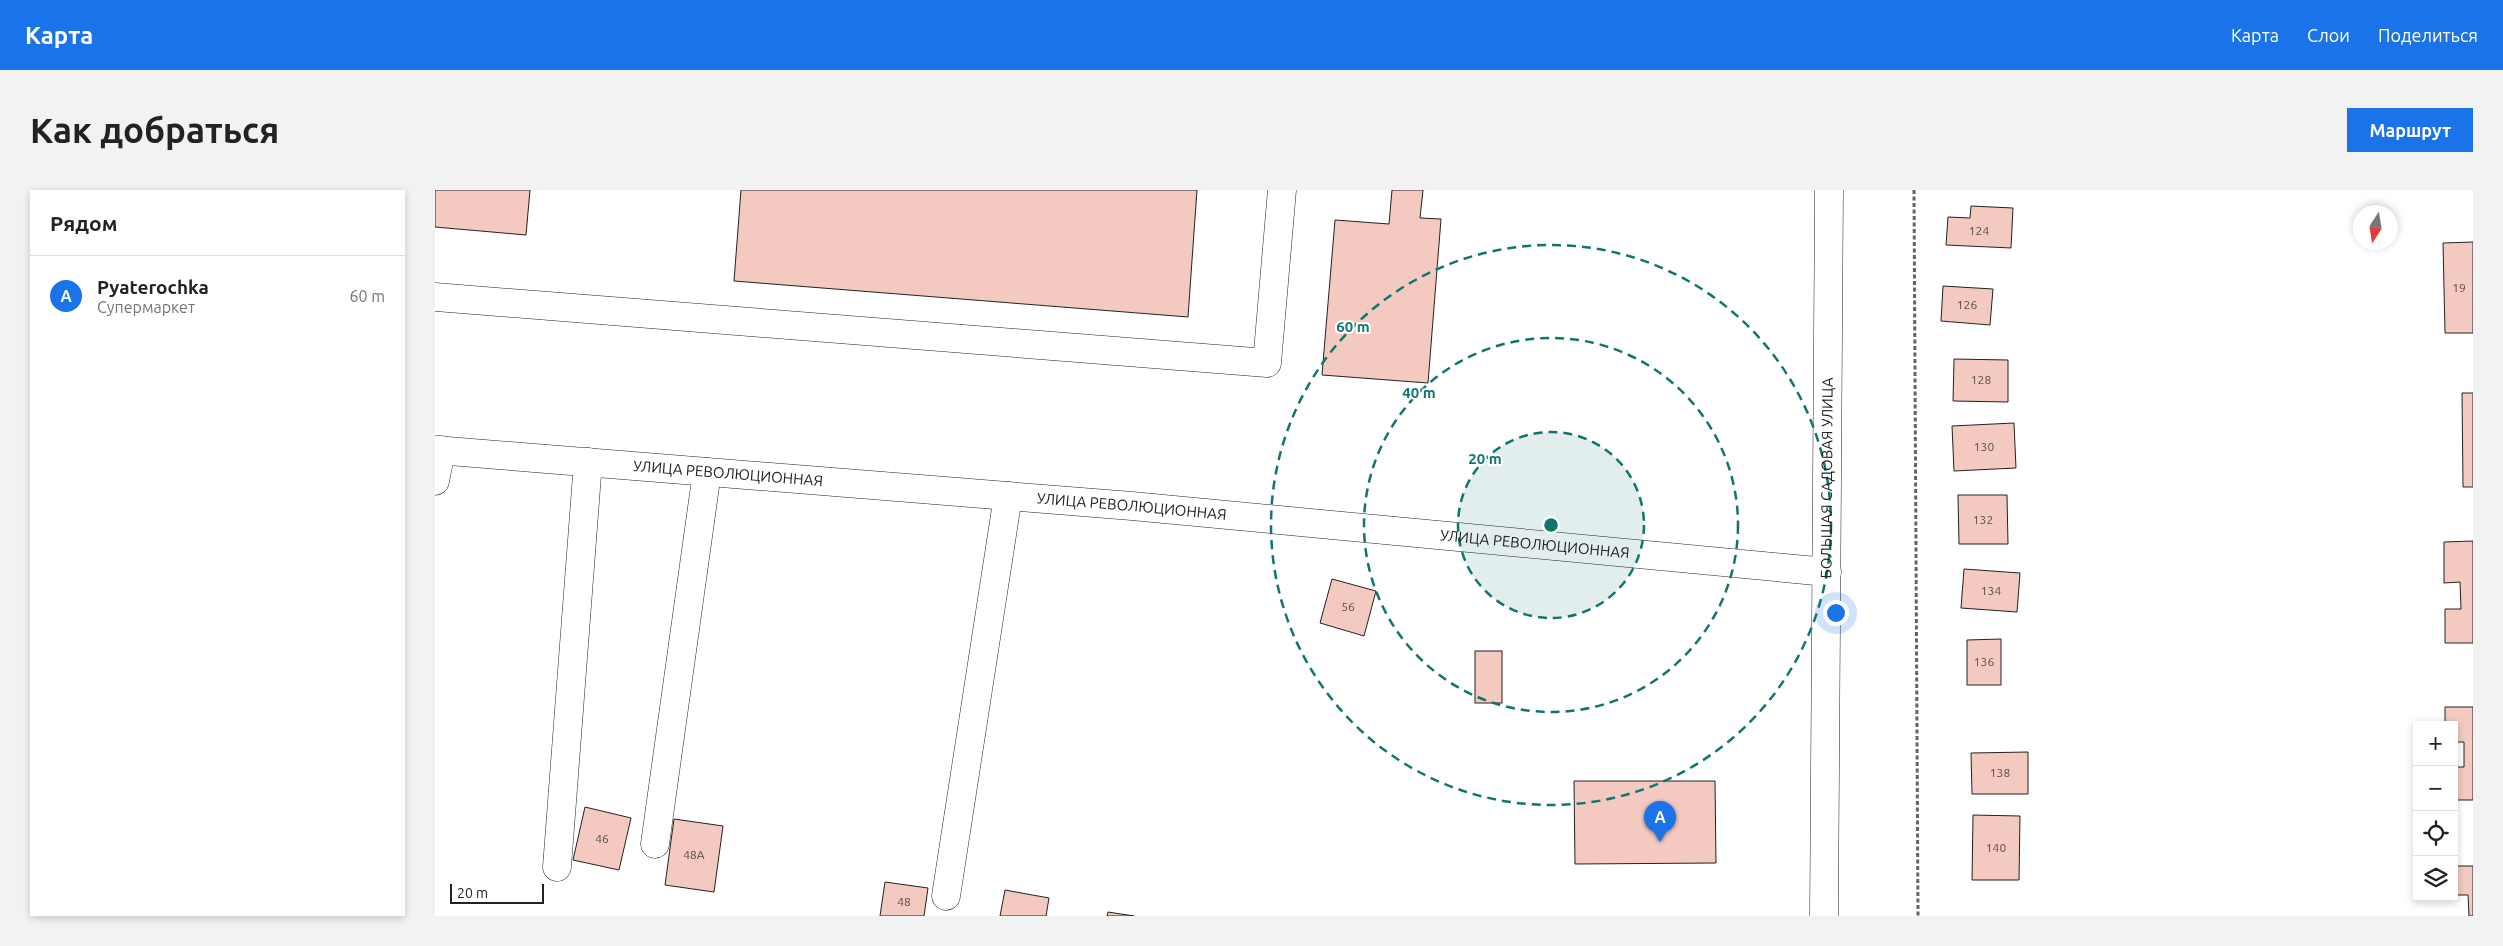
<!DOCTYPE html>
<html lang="ru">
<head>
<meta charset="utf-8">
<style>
  :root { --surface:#fff; --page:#f2f2f2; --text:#222; --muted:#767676; --line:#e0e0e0; --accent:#1a73e8 }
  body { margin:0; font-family:Ubuntu,sans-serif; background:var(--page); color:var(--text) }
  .controls { position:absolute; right:15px; bottom:15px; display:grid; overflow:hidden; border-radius:0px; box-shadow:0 2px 8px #0003 }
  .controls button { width:45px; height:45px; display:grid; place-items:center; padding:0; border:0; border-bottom:1px solid var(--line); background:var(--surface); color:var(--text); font:25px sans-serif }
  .compass { position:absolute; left:1918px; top:15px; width:45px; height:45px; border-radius:50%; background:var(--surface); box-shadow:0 2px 8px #0003; rotate:192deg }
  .scale { position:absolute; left:15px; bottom:12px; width:94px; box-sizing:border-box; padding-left:5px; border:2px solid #222; border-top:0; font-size:14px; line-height:18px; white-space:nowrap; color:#222; -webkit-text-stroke:4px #fff; paint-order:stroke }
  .you { position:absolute; left:1400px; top:422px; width:18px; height:18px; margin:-12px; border:4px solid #fff; border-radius:50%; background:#1a73e8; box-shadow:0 0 0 8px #1a73e833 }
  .badge { display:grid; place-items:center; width:32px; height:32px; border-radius:50%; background:var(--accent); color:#fff; font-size:16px; font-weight:700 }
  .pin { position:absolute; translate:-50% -41px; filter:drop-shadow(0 1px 2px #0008) }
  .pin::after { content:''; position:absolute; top:26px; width:18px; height:15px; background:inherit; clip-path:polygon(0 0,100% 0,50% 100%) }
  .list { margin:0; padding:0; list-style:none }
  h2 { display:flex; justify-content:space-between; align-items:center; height:65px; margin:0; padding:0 20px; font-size:21px }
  h2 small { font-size:16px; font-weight:400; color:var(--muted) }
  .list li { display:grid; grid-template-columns:32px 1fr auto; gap:15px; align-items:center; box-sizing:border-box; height:80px; padding:0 20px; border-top:1px solid var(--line) }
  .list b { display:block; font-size:19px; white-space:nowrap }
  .list p { margin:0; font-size:16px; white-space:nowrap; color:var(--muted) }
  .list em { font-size:16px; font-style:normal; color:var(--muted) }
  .icon { flex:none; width:28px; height:28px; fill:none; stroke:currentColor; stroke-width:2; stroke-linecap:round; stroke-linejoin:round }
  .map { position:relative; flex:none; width:2038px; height:726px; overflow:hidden; border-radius:0px }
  header { display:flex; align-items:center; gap:30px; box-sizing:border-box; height:70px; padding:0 25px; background:var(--accent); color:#fff }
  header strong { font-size:24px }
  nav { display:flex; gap:28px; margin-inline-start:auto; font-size:18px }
  .intro { display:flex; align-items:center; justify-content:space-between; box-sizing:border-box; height:120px; padding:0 30px }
  h1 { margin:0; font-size:35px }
  .button { padding:12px 22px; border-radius:0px; background:var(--accent); color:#fff; font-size:18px; font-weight:700 }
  main { display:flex; gap:30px; padding:0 30px }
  aside { flex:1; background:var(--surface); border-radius:0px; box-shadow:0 2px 8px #0003 }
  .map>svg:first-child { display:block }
  .building { fill:#f3c9c0; stroke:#222 }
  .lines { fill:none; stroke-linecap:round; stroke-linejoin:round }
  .minor-casing { stroke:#222; stroke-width:29 }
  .major-casing { stroke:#222; stroke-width:29 }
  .path { stroke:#646464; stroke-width:3; stroke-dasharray:4 2.5; stroke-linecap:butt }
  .minor { stroke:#fff; stroke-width:28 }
  .major { stroke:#fff; stroke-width:28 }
  .ring { fill:none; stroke:#0f766e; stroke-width:2.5; stroke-dasharray:9 6 }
  .labels { text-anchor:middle; stroke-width:4; stroke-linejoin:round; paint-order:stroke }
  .number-label { font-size:12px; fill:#564c4a }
  .street-label { font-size:15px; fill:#222; stroke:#fff }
  .centre { fill:#0f766e; stroke:#fff; stroke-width:2.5 }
  .ring-label { font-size:15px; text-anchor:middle; font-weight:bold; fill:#0f766e; stroke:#fff; stroke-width:4; stroke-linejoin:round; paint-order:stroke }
</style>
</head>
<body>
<header>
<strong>Карта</strong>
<nav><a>Карта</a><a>Слои</a><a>Поделиться</a></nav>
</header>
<div class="intro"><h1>Как добраться</h1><a class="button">Маршрут</a></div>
<main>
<aside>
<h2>Рядом<small></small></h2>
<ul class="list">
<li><span class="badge">A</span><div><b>Pyaterochka</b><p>Супермаркет</p></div><em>60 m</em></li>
</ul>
</aside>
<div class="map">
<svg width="2038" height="726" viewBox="0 0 2038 726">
  <rect width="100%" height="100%" fill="#fff"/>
  <!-- building -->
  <g class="building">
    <polygon points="0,0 95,0 91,45 0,37"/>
    <polygon points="306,0 762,0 753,127 299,91"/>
    <polygon points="957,0 988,0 985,28 1006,29 993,193 887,185 900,30 954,34"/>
    <polygon points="1536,16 1578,18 1576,58 1511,55 1513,27 1535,28"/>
    <polygon points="2038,52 2038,143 2010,143 2008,53"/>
    <polygon points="1508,96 1558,99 1555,135 1506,131"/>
    <polygon points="1519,169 1573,170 1573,212 1518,211"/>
    <polygon points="2027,203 2038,203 2038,297 2028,297"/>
    <polygon points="1579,233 1581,278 1519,281 1517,236"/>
    <polygon points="1523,305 1572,305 1573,354 1524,354"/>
    <polygon points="2038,351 2038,453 2010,453 2010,419 2026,419 2025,392 2009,393 2009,352"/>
    <polygon points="1529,379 1585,383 1582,422 1526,418"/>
    <polygon points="897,389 941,401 929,446 885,433"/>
    <polygon points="1566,449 1566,495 1532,495 1532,450"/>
    <rect x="1040" y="461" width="27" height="52"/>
    <polygon points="2010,517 2038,517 2038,610 2019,610 2019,577 2029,577 2029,552 2019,552 2019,535 2010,535"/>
    <polygon points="1593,562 1593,604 1537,604 1536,563"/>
    <polygon points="1139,591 1280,591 1281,673 1140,674"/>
    <polygon points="150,617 196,628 184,680 138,670"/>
    <polygon points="1538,625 1585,626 1584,690 1537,690"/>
    <polygon points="239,629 288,636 279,702 230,695"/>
    <polygon points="2019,676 2038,676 2038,726 2034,726 2033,705 2019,705"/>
    <polygon points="450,692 493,698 489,726 445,726"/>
    <polygon points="570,700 614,708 611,726 565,726"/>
    <polygon points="673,722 699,726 672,726"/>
  </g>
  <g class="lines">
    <defs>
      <g id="minor">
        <polyline points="0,107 832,173 847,0"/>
        <path id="s1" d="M0,260l697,56 695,66"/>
        <polyline points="0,291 6,260"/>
        <polyline points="220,654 272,282"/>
        <polyline points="122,677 153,272"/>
        <polyline points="511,706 573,306"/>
      </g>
      <g id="major">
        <path id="s2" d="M1389,726l5,-726"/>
      </g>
    </defs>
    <!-- minor casing -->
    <use href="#minor" class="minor-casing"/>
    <!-- major casing -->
    <use href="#major" class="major-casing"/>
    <!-- path -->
    <polyline class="path" points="1479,0 1483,726"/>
    <!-- minor -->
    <use href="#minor" class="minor"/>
    <!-- major -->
    <use href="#major" class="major"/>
  </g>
  <!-- distance rings -->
  <circle cx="1116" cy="335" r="93" fill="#0f766e" fill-opacity=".12"/>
  <g class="ring">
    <circle cx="1116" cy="335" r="93"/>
    <circle cx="1116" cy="335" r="187"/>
    <circle cx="1116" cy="335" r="280"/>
  </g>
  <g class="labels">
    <!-- number labels -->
    <g class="number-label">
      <text x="1544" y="45">124</text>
      <text x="2024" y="102">19</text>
      <text x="1532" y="119">126</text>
      <text x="1546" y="194">128</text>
      <text x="1549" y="261">130</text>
      <text x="1548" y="334">132</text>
      <text x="1556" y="405">134</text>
      <text x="913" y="421">56</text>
      <text x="1549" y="476">136</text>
      <text x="1565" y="587">138</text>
      <text x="167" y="653">46</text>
      <text x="1561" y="662">140</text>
      <text x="259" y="669">48А</text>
      <text x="469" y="716">48</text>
    </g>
    <!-- street labels -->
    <g class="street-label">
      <text dy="5" stroke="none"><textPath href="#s1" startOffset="294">УЛИЦА РЕВОЛЮЦИОННАЯ</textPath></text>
      <text dy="5" stroke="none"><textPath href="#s2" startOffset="438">БОЛЬШАЯ САДОВАЯ УЛИЦА</textPath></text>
      <text dy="5" stroke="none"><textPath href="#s1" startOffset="699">УЛИЦА РЕВОЛЮЦИОННАЯ</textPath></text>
      <text dy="5" stroke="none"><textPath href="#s1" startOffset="1104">УЛИЦА РЕВОЛЮЦИОННАЯ</textPath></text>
    </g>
  </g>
  <circle cx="1116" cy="335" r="8" class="centre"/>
  <g class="ring-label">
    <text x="918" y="142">60 m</text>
    <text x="984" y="208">40 m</text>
    <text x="1050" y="274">20 m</text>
  </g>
</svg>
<div class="controls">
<button>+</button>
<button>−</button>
<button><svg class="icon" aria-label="locate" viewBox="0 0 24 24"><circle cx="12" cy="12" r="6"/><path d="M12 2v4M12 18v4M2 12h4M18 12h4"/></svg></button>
<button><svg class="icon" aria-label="layers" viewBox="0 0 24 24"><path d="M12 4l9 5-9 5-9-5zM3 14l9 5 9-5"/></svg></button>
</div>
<svg class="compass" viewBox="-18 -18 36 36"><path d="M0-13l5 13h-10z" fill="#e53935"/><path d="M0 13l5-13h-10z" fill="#767676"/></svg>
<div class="scale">20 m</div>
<div class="you"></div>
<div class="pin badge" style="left:1225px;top:652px">A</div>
</div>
</main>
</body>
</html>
